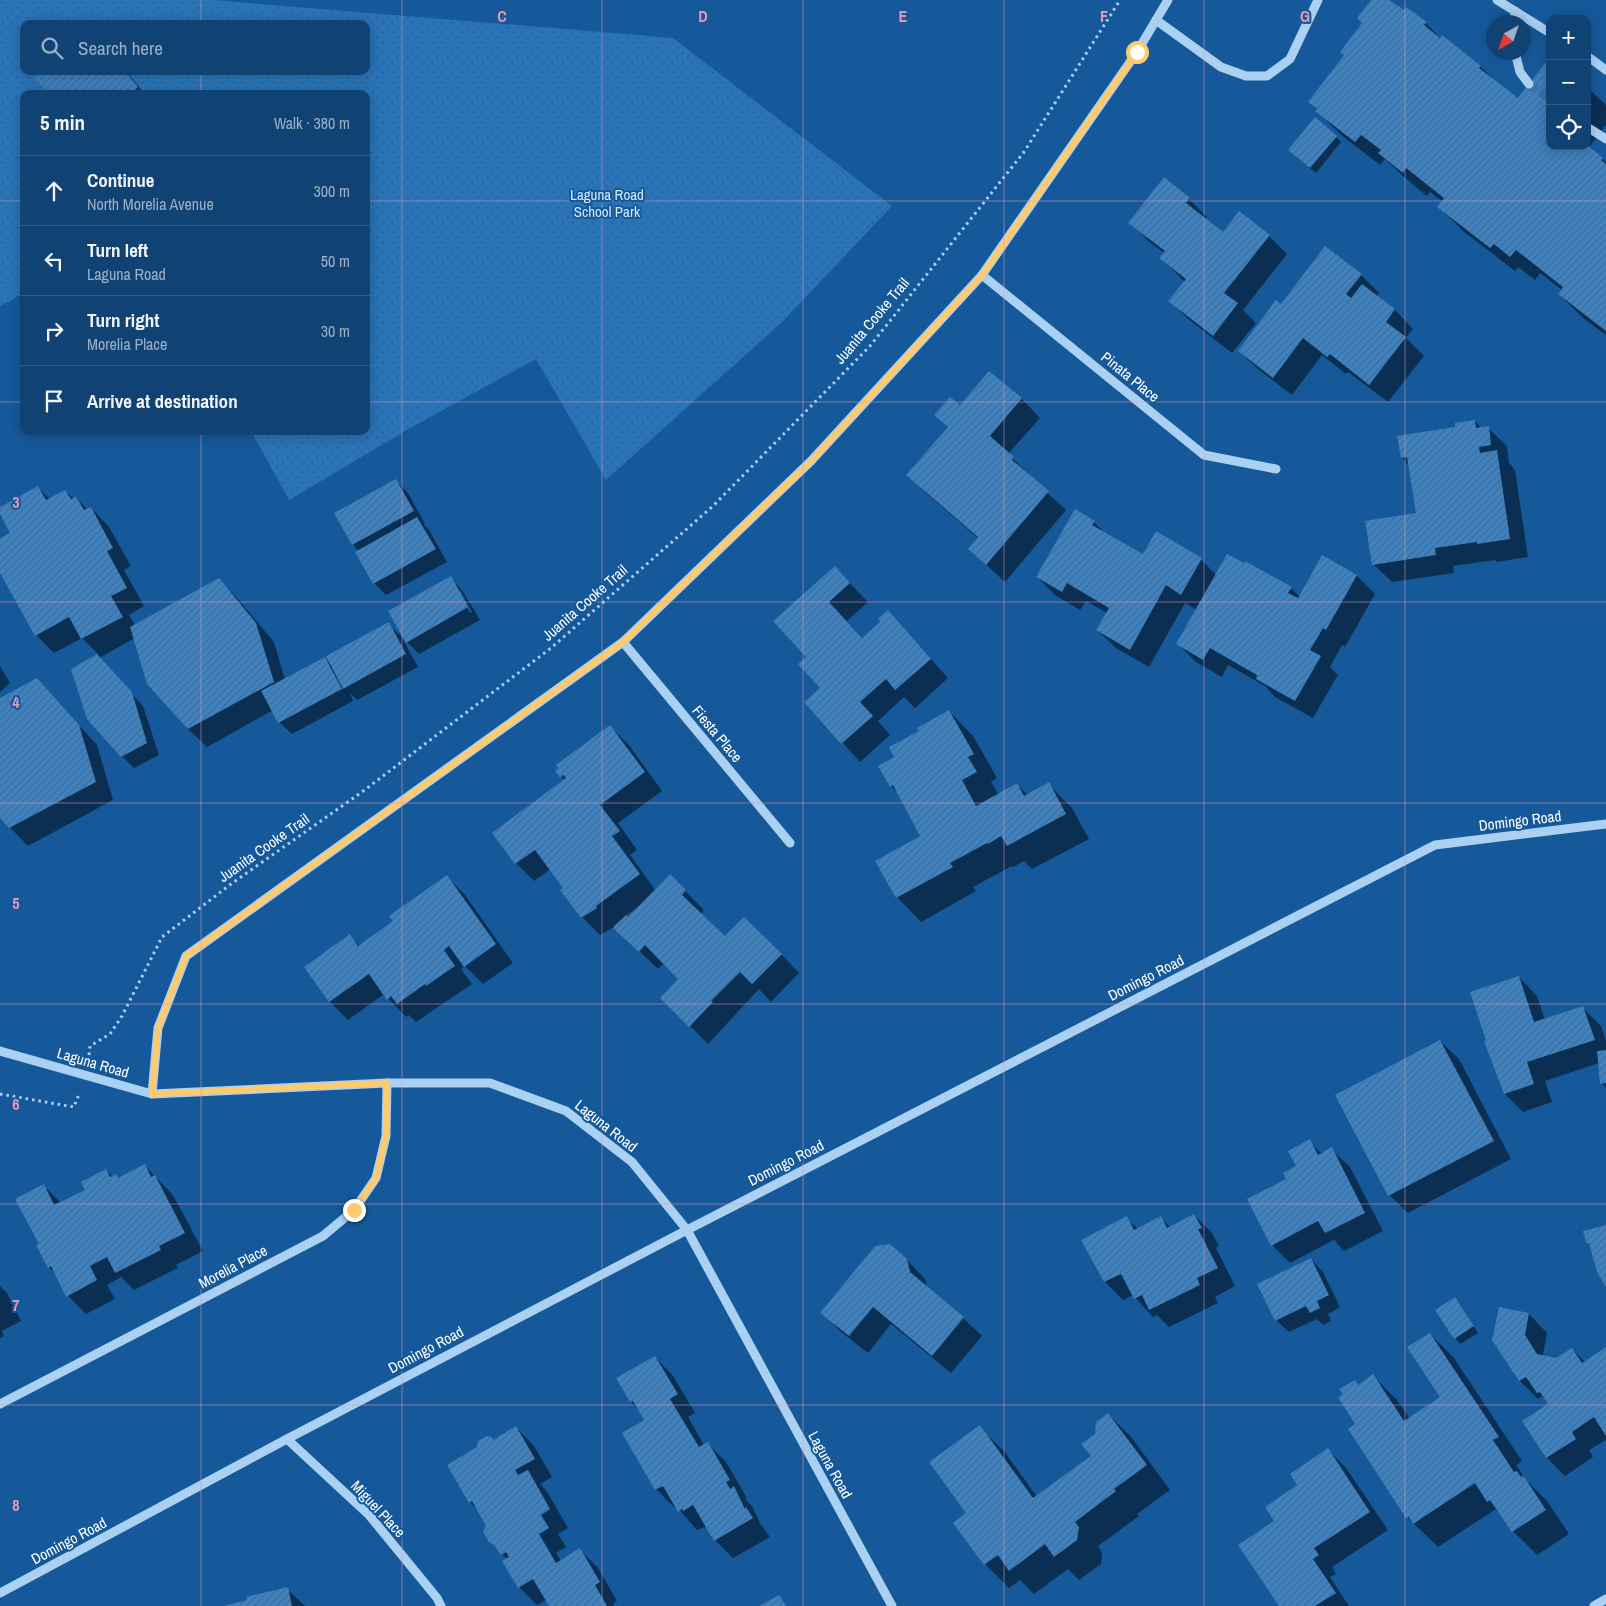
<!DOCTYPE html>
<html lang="en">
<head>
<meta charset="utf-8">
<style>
  :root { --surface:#104374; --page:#194a79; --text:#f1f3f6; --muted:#9cb0c5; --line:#305c86 }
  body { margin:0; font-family:"Archivo Narrow",sans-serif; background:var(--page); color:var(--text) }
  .controls { position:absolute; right:15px; top:15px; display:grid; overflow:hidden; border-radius:10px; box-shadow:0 2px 12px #0003 }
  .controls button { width:45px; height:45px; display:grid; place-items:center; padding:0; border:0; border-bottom:1px solid var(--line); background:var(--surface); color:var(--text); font:25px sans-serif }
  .compass { position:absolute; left:1486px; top:15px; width:45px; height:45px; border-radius:50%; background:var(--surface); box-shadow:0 2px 12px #0003; rotate:220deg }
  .stop { position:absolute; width:15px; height:15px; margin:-11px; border:4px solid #ffca6c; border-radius:50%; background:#fff }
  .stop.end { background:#ffca6c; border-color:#fff; box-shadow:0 1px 5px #0008 }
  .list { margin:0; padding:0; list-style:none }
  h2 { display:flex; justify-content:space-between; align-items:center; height:65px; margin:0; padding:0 20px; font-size:21px }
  h2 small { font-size:16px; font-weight:400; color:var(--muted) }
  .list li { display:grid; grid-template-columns:32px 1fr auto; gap:15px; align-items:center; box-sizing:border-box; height:70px; padding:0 20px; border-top:1px solid var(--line) }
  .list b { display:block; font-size:19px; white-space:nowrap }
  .list p { margin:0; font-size:16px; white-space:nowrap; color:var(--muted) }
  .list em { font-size:16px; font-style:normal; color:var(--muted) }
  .icon { flex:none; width:28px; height:28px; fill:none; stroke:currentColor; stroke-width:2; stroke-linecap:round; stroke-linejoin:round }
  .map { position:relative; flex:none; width:1606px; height:1606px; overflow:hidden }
  .search { position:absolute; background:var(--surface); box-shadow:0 2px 12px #0003; left:20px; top:20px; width:350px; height:55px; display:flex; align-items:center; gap:12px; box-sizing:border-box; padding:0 18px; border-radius:10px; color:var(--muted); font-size:19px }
  .panel { position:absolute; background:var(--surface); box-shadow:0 2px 12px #0003; left:20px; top:90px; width:350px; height:345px; border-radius:10px }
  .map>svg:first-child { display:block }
  .park { fill:url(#park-dots); fill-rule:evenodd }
  .shadow { fill:#0007; fill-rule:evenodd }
  .building { fill:url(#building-hatch) }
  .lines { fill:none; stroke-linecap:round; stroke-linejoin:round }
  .minor-tunnel { stroke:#3872a9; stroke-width:9; stroke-dasharray:9 4.5; stroke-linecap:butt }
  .path { stroke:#aad0f2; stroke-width:3; stroke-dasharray:2.5 4; stroke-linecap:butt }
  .minor { stroke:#aad0f2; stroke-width:9 }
  .route { stroke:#ffca6c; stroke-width:6 }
  .grid { fill:none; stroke:#e497b5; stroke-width:1; stroke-opacity:0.55 }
  .labels { text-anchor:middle; stroke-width:4; stroke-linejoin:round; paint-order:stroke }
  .park-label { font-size:15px; fill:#d2e8fd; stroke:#15599a }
  .street-label { font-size:15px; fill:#fff; stroke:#15599a }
  .grid-label { font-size:16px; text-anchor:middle; font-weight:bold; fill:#e497b5; stroke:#15599a; stroke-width:4; stroke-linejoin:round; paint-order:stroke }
</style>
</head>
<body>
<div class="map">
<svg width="1606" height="1606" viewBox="0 0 1606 1606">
  <defs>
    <pattern id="park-dots" width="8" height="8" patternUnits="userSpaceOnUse" patternTransform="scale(1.25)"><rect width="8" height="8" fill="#2973b8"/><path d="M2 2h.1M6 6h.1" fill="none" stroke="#3c5e7d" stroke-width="1.8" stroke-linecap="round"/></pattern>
    <pattern id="building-hatch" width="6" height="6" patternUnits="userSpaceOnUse" patternTransform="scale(1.25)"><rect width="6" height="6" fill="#3e82c1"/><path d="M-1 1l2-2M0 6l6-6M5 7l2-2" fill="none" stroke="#446c92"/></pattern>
  </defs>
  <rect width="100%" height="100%" fill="#15599a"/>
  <!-- park -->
  <path class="park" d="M0,0h213l460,38 219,168 -110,116 -176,158 -70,-121 -124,68 -123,73 -38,-69h115v-337h-342v199l-24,13zM24,24h342v47h-342z"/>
  <!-- shadow -->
  <g class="shadow">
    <polygon points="1373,0 1388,0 1404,11 1407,9 1426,23 1441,39 1480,66 1495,81 1550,146 1587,146 1587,87 1606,105 1606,125 1588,148 1606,162 1606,335 1583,318 1559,294 1562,290 1540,273 1535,280 1518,267 1515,271 1463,231 1439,207 1443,202 1430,192 1427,196 1404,177 1385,159 1380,165 1341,135 1309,102 1345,55 1363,23"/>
    <polygon points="46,71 126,71 145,94 50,94"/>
    <polygon points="1336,137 1341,142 1316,173 1295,156"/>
    <polygon points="1189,199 1207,217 1205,220 1223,234 1269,236 1287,254 1243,310 1256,323 1232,353 1188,319 1170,301 1185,282 1161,258 1164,253 1148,241 1130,222"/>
    <polygon points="1361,275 1379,293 1377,296 1395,310 1413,329 1406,338 1424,356 1388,402 1348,372 1346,374 1322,355 1292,395 1258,369 1239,351 1282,306"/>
    <polygon points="989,372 1022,399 1040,418 1008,454 1031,476 1030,477 1066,510 1005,582 969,549 978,538 926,493 908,475 949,428 936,415 960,407"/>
    <polygon points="1475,421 1482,429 1488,428 1507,446 1509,463 1515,470 1528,557 1497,562 1495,560 1453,566 1454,573 1392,582 1373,564 1418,514 1410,466 1402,458 1399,437 1456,428"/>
    <polygon points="396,481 408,493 425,524 424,525 429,530 447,562 386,595 374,583 357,552 359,551 353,545 336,514"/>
    <polygon points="38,488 50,499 65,491 74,499 76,498 88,510 91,508 109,527 131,566 124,570 144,606 129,615 135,625 219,580 237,598 274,642 285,680 325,659 331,665 388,624 401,636 418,667 357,700 350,693 353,701 292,734 279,722 273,710 207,747 188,729 135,638 99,658 143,706 159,755 134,768 122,756 72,670 99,655 82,638 54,653 36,635 0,570 0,540 12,533 0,509"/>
    <polygon points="1094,522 1108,536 1143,556 1201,559 1216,575 1245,565 1246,563 1291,588 1300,597 1322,556 1357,576 1375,594 1345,647 1342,645 1330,667 1338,675 1313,718 1275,697 1265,686 1228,665 1222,677 1196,662 1178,644 1197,610 1185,603 1149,667 1116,648 1097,630 1107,613 1086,601 1080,610 1055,595 1037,577"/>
    <polygon points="835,568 868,602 847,621 863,639 882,622 888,612 948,678 915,708 904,697 878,721 890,735 860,762 806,702 821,688 808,657"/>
    <path d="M450,578l12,12 18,30 -61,34 -12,-12zM457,590h3l12,22 -2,1z"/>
    <polygon points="0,666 10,683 0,692"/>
    <polygon points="37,680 97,745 113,800 28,846 0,817 0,699"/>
    <polygon points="949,711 973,736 997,778 991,782 999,795 1017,785 1028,795 1048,784 1072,808 1089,839 1032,869 1024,861 1013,867 1012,866 973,887 976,891 921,922 897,897 922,836 900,795 891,786 896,758 921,731"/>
    <path d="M610,727l19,18 33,46 -44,32 19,27 -7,5 26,36 14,-15 34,34 -4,4 25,24 56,16 18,19 -28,29 -12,-13 -51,55 -46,-46 18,-19 -16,-16 -6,6 -44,-42 -14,8 -18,-18 -17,-29 -14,-19 -17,12 -18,-18 49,-83 -8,-9zM637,907l-9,12 -2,-3zM622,919l1,1 -8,8 -1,-3z"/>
    <polygon points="447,877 465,895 513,963 483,984 465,966 461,969 472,984 416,1022 409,1015 406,1017 384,994 348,1020 330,1002 305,967 350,936 360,946 395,922"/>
    <polygon points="1519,977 1537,996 1545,1020 1582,1007 1601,1026 1606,1041 1606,1088 1602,1083 1599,1063 1545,1081 1552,1102 1523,1112 1505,1094"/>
    <polygon points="1440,1041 1459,1059 1511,1159 1408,1213 1389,1195"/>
    <polygon points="1309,1141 1322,1154 1331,1149 1350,1167 1383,1231 1344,1251 1334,1240 1290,1263 1272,1245 1288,1179 1298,1167"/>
    <polygon points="145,1166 173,1195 203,1251 176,1265 178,1268 134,1290 121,1277 107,1285 115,1299 86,1314 68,1296 57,1275 49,1267 41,1245 43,1185 61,1203 86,1190 106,1170 113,1177 116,1175 119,1179"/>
    <polygon points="1194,1215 1212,1233 1219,1246 1216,1248 1235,1286 1215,1297 1218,1303 1169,1327 1157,1315 1153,1317 1133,1295 1123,1300 1105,1282 1126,1218 1138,1229 1161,1218 1170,1227"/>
    <polygon points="1311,1259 1323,1272 1340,1307 1328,1314 1331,1321 1323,1325 1317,1319 1289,1332 1276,1320"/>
    <polygon points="907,1260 925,1279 927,1287 963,1318 982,1336 951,1373 891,1324 868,1353 840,1331 822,1312"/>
    <polygon points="0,1286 7,1293 21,1321 2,1331 4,1336 0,1338"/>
    <polygon points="1455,1299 1460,1304 1478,1333 1460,1344 1455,1338"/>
    <polygon points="1500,1309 1529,1314 1547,1333 1543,1354 1544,1357 1557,1359 1572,1349 1585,1362 1606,1349 1606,1440 1589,1450 1593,1457 1565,1476 1547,1458 1550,1405 1542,1396 1538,1399 1520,1381 1494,1340"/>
    <polygon points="1430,1334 1454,1358 1522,1461 1516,1465 1527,1481 1547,1501 1569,1534 1537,1555 1513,1531 1496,1509 1438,1547 1407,1517 1357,1424 1344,1394 1354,1381 1359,1386 1373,1376 1397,1400 1410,1419 1442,1398"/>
    <polygon points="655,1357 673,1376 695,1413 688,1417 704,1445 707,1443 726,1462 747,1498 745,1499 752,1506 760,1523 770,1537 733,1558 715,1540 707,1526 697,1530 676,1506 674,1507 656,1489 645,1420 640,1411 631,1402"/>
    <polygon points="1108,1414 1132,1438 1170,1490 1137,1514 1139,1516 1098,1546 1102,1553 1101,1564 1079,1580 1068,1569 1034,1594 1020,1580 1009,1588 985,1564 954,1523 968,1513 979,1427 1004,1451 1037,1497 1093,1456 1096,1434"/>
    <polygon points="516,1427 534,1446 552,1477 540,1484 546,1490 568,1528 558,1534 566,1547 556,1553 561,1561 580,1550 598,1568 617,1601 613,1604 614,1606 550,1606 546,1600 537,1605 519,1587 507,1559 490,1541 488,1526 479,1511 470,1502 493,1441"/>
    <polygon points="1328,1450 1346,1468 1388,1530 1332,1567 1336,1574 1330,1577 1349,1606 1280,1606 1276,1522 1299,1485"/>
    <polygon points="287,1589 305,1606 226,1606 248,1601"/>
  </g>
  <!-- building -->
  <g class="building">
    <polygon points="1371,0 1389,0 1404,10 1406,7 1427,22 1424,25 1440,38 1442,35 1481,66 1479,68 1518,98 1550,57 1550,146 1587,145 1603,158 1601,160 1606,164 1606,331 1558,294 1563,287 1516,250 1510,257 1494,244 1490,248 1437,207 1444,198 1406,168 1403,173 1378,153 1381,150 1361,135 1355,142 1315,111 1317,109 1308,102 1344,55 1340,52 1362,23 1357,18"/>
    <polygon points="44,71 125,71 138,87 130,94 49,94 35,78"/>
    <polygon points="1315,117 1337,136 1310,168 1288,150"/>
    <polygon points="1164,177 1190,198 1186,203 1223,232 1239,211 1270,235 1224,293 1238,303 1213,336 1168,301 1186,279 1159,258 1165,251 1128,223"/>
    <polygon points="1325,246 1362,274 1346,294 1351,298 1362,284 1395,309 1386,322 1406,337 1369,385 1330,354 1327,357 1303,338 1273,378 1238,351 1276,300 1281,304"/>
    <polygon points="989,371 1022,398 990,436 1014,457 1012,460 1049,491 986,565 968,549 978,537 906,475 948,427 934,415 950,397 960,405"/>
    <polygon points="1475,420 1476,428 1489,426 1491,445 1479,447 1480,453 1497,450 1510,539 1477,544 1477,542 1435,548 1436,555 1372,565 1365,521 1416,513 1407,457 1401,458 1397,436 1455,427 1455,423"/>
    <polygon points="396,479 414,511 352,545 334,513"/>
    <polygon points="38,486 46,500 65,490 71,499 76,497 84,510 91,507 113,548 107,551 127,588 111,596 123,617 81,639 69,617 35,636 0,573 0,538 10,533 0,514 0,507"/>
    <polygon points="1075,509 1095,521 1092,525 1143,554 1156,531 1202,558 1181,595 1166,585 1130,650 1096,630 1109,608 1067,583 1062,592 1036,577"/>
    <polygon points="417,517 436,549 373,584 355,552"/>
    <polygon points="1227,554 1244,563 1245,561 1292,587 1288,593 1298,598 1322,555 1357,575 1326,630 1323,628 1310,650 1321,656 1295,701 1256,679 1257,675 1210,648 1203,660 1176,644"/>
    <polygon points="835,566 850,583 829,602 862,638 880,622 878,619 888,610 931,659 895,690 886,679 860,702 873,716 841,744 804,702 820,688 798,664 806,657 773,621"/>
    <polygon points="451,576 468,607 406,643 388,611"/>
    <polygon points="219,578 256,623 274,682 188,729 147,684 130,627"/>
    <polygon points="389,622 406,654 343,689 326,656"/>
    <polygon points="97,654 132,692 147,743 121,757 87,719 71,669"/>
    <polygon points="325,657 342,689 278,723 261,691"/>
    <polygon points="37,678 79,725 96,782 9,828 0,818 0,698"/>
    <polygon points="949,710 974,754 968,757 977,772 962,780 976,806 1017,783 1024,796 1049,782 1066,814 1007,846 1001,836 988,844 987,843 950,863 953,867 896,898 875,861 920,836 893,785 890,787 878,766 894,757 889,747 919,731 917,728"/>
    <polygon points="610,725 645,772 600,805 620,831 612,836 640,874 596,906 597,908 581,918 560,890 563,888 535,850 515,864 492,833 566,778 563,775 560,777 555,771 558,768 556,765"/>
    <polygon points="670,874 686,890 682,895 725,936 744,917 782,954 752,984 740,972 711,1001 713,1002 689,1027 660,998 678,979 645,945 639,952 613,928 626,915 628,917"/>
    <polygon points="447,875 496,944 464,967 449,946 444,950 455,966 426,986 425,984 397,1004 391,996 387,1000 369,974 329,1002 304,967 350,934 358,946 393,921 389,916"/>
    <polygon points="1519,976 1534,1022 1583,1006 1595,1040 1527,1062 1534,1084 1504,1094 1484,1041 1486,1040 1470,992"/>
    <polygon points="1440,1040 1494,1141 1388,1196 1335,1095"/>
    <polygon points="1606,1050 1606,1083 1600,1084 1597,1051"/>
    <polygon points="1310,1139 1318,1155 1332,1147 1365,1213 1325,1233 1318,1221 1271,1246 1247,1199 1286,1179 1283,1173 1296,1166 1288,1151"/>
    <polygon points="145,1164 151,1177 155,1175 185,1233 159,1246 161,1250 115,1273 107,1257 90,1266 97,1280 66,1297 51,1266 48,1268 36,1245 39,1244 15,1199 44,1184 54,1205 85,1190 81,1182 106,1169 110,1177 116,1174 118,1178"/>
    <polygon points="1194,1214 1202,1228 1198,1229 1218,1268 1197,1278 1200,1285 1149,1310 1142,1295 1134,1299 1121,1274 1104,1282 1081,1240 1127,1216 1134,1230 1161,1216 1167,1228"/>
    <polygon points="1606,1225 1606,1287 1597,1272 1589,1243 1586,1243 1583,1231"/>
    <polygon points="890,1244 907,1259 910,1272 964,1317 932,1356 873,1307 849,1336 820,1313 875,1246"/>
    <polygon points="1311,1258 1329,1295 1317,1301 1320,1308 1310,1313 1306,1306 1275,1321 1257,1284"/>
    <polygon points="1455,1297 1474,1326 1454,1339 1435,1310"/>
    <polygon points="1499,1307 1529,1313 1525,1335 1537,1354 1556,1358 1572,1348 1582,1363 1606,1347 1606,1436 1594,1417 1572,1432 1576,1439 1546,1458 1522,1421 1548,1404 1540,1392 1537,1393 1526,1377 1519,1381 1492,1340"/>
    <polygon points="1430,1333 1499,1437 1493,1440 1514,1472 1517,1471 1521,1477 1523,1475 1546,1510 1512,1532 1490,1500 1487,1502 1475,1483 1413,1524 1409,1517 1406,1518 1348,1429 1355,1424 1338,1397 1343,1394 1339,1389 1355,1380 1358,1385 1373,1374 1404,1421 1440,1397 1407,1347"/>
    <polygon points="655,1356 678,1394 670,1399 699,1447 708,1442 730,1480 726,1482 730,1489 734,1486 745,1509 746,1507 753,1518 714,1541 693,1505 683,1511 682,1509 678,1512 663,1486 655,1490 622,1433 644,1420 633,1401 630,1402 616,1378"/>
    <polygon points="1108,1413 1147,1465 1114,1489 1116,1491 1075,1522 1079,1527 1077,1540 1054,1557 1045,1544 1009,1571 998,1555 984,1565 953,1523 966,1513 929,1462 980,1425 1033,1498 1091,1456 1081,1444 1095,1434 1096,1422"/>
    <polygon points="516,1426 535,1459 515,1470 518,1475 528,1470 550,1509 541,1515 549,1528 539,1534 556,1563 580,1548 600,1582 595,1585 607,1606 549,1606 533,1579 518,1588 502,1561 509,1557 506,1552 501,1555 494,1545 489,1542 483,1532 486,1526 472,1501 469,1503 447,1465 477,1447 478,1441 487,1436 492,1437 493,1440"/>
    <polygon points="1328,1448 1370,1512 1314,1548 1319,1555 1313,1559 1336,1593 1315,1606 1279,1606 1238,1545 1274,1521 1265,1507 1297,1485 1290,1474"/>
    <polygon points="288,1587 292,1606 224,1606 247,1600 246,1597"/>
    <polygon points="779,1595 786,1606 760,1606"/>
  </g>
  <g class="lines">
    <!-- minor-tunnel -->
    <polyline class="minor-tunnel" points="1529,84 1550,99"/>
    <!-- path -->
    <g class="path">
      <polyline points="89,1055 90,1046 110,1034 122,1016 162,937 231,884 362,792 551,648 713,506 870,346 1024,152 1120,0"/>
      <polyline points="0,1094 74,1107 79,1094"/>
    </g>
    <!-- minor -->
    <g class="minor">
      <polyline points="1497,0 1550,33"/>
      <polyline points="1156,20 1221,67 1246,76 1267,76 1290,59 1318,0"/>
      <polyline points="1514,22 1515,11"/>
      <polyline points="1515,52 1520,72 1529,84"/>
      <polyline points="1587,56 1606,70"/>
      <polyline points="1587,127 1606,139"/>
      <polyline points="982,275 1204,455 1276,469"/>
      <polyline points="623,642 790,843"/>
      <polyline points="0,1051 152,1094 387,1083 490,1083 566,1111 632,1162 687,1230 892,1606"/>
      <polyline points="152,1094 158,1028 186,956 623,642 811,461 982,275 1137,52 1168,0"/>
      <polyline points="0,1404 323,1236 354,1210 376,1178 386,1136 387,1083"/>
      <polyline points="287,1439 369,1515 437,1598 441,1606"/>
      <polyline points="0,1593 287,1439 687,1230 1435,845 1606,824"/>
      <polyline points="1594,1606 1606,1599"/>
    </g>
  </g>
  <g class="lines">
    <!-- route -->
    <polyline class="route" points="354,1210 376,1178 386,1136 387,1083 152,1094 158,1028 186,956 623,642 811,461 982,275 1137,52"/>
  </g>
  <!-- grid -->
  <path class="grid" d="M201,0v24M402,0v1606M602,0v1606M803,0v1606M1004,0v1606M1204,0v1606M1405,0v1606M201,71v23M0,201h24M366,201h1240M0,402h24M366,402h1240M201,431v1175M0,602h1606M0,803h1606M0,1004h1606M0,1204h1606M0,1405h1606"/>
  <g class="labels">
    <!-- park labels -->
    <g class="park-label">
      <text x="607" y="200">Laguna Road<tspan x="607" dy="17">School Park</tspan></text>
    </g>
    <!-- street labels -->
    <g class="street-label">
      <text transform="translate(872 321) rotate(-50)" y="5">Juanita Cooke Trail</text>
      <text transform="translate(1130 377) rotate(39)" y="5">Pinata Place</text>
      <text transform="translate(585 603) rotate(-41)" y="5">Juanita Cooke Trail</text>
      <text transform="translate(717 734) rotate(50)" y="5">Fiesta Place</text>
      <text transform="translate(1520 821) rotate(-7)" y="5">Domingo Road</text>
      <text transform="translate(264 848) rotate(-35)" y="5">Juanita Cooke Trail</text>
      <text transform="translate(1146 978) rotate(-27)" y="5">Domingo Road</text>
      <text transform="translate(93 1063) rotate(16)" y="5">Laguna Road</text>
      <text transform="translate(606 1126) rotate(38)" y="5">Laguna Road</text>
      <text transform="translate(786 1163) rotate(-27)" y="5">Domingo Road</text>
      <text transform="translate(233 1267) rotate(-28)" y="5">Morelia Place</text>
      <text transform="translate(426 1350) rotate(-28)" y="5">Domingo Road</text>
      <text transform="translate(830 1465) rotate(61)" y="5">Laguna Road</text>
      <text transform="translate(378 1509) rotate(47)" y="5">Miguel Place</text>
      <text transform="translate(69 1541) rotate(-28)" y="5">Domingo Road</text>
    </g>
  </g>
  <g class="grid-label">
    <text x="502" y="22">C</text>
    <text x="703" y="22">D</text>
    <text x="903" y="22">E</text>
    <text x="1104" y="22">F</text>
    <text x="1305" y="22">G</text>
    <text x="16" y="508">3</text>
    <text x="16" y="708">4</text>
    <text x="16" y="909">5</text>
    <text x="16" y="1110">6</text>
    <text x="16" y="1311">7</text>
    <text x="16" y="1511">8</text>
  </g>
</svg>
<div class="controls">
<button>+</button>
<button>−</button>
<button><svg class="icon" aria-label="locate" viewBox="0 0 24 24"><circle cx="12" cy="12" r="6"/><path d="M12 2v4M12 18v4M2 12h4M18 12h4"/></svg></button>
</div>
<svg class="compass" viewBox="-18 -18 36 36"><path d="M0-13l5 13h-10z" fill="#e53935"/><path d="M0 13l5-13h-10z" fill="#9cb0c5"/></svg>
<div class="stop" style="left:1137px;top:52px"></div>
<div class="stop end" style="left:354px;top:1210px"></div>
<div class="search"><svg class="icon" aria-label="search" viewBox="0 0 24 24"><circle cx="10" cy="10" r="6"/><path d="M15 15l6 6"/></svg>Search here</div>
<section class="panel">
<h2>5 min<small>Walk · 380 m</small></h2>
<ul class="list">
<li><svg class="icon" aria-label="ahead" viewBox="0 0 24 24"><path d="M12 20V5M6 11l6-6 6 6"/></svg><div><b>Continue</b><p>North Morelia Avenue</p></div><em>300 m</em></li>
<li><svg class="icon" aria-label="left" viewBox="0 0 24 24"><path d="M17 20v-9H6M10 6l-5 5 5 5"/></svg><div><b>Turn left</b><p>Laguna Road</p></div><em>50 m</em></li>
<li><svg class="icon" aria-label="right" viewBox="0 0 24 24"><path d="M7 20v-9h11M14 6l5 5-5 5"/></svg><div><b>Turn right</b><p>Morelia Place</p></div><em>30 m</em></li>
<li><svg class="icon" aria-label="arrive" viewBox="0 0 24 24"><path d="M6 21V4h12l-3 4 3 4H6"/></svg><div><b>Arrive at destination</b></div></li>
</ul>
</section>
</div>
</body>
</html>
